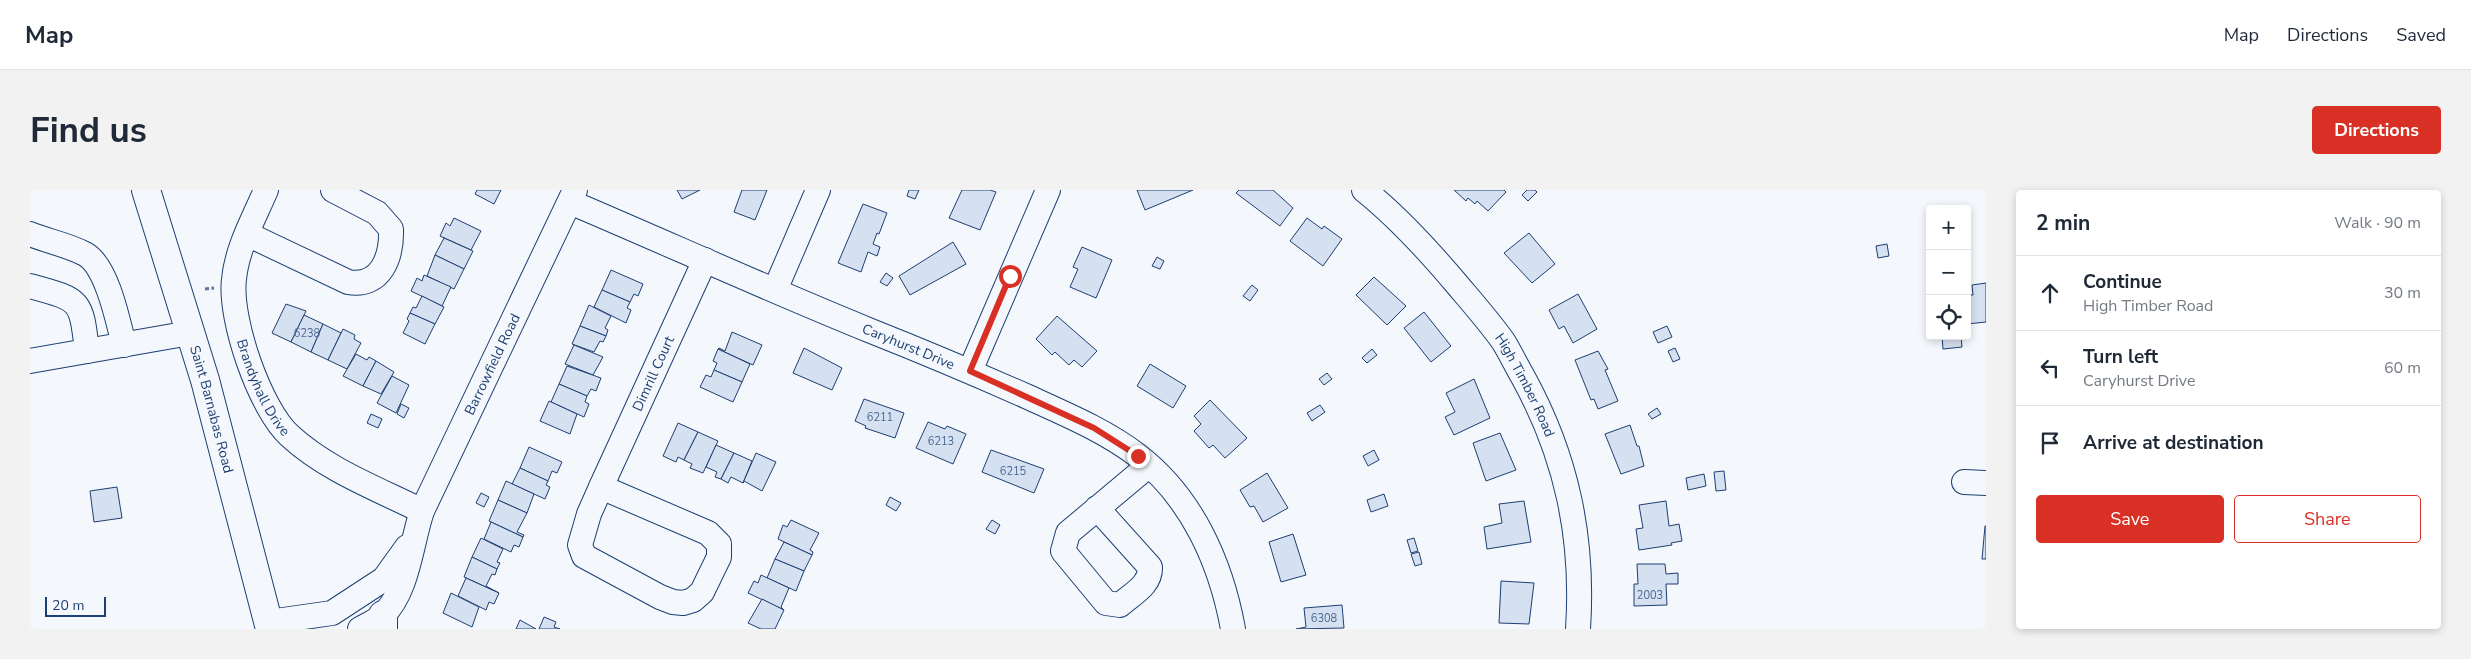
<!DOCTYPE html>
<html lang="en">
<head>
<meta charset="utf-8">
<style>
  :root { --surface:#fff; --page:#f2f2f3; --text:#1f2937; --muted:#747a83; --line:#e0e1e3; --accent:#d93025 }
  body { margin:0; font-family:"Nunito Sans",sans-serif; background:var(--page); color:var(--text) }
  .controls { position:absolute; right:15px; top:15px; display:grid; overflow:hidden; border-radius:5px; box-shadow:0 2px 8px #0003 }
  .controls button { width:45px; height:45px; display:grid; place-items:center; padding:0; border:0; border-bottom:1px solid var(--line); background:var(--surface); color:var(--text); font:25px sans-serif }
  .scale { position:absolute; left:15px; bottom:12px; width:61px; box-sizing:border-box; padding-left:5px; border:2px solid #1d3f73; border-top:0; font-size:14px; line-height:18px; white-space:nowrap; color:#1d3f73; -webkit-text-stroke:4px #f4f7fb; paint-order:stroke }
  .stop { position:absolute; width:15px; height:15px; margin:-11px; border:4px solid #d93025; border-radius:50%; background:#fff }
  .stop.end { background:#d93025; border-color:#fff; box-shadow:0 1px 5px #0008 }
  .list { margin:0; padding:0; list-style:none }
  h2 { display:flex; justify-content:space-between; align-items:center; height:65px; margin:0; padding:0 20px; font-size:21px }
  h2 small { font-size:16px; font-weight:400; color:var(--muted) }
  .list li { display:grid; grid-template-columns:32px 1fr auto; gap:15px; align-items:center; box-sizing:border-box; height:75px; padding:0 20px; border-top:1px solid var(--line) }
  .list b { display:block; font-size:19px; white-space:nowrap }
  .list p { margin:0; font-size:16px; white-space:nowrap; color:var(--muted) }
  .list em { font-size:16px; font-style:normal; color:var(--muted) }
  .actions { display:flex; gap:10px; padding:15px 20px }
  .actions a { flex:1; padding:11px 0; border:1px solid var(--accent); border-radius:5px; text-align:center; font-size:18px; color:var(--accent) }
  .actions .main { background:var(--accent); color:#fff }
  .icon { flex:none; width:28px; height:28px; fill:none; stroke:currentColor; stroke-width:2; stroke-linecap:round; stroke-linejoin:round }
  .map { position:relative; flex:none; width:1956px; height:439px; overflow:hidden; border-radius:5px }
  header { display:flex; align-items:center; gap:30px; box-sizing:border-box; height:70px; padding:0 25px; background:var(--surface); border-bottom:1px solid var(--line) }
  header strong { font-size:24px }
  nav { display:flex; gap:28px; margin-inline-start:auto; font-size:18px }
  .intro { display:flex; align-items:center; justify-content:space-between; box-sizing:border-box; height:120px; padding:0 30px }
  h1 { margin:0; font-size:35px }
  .button { padding:12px 22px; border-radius:5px; background:var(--accent); color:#fff; font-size:18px; font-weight:700 }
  main { display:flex; gap:30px; padding:0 30px }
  aside { flex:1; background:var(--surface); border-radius:5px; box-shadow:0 2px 8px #0003 }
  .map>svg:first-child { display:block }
  .building { fill:#d5e0f0; stroke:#1d3f73 }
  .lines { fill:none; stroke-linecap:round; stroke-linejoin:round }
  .minor-casing { stroke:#1d3f73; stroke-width:26 }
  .major-casing { stroke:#1d3f73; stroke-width:30 }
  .path { stroke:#5e769c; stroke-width:3; stroke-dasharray:4 2.5; stroke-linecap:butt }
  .minor { stroke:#f4f7fb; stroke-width:24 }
  .major { stroke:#f4f7fb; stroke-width:28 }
  .route { stroke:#d93025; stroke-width:6 }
  .labels { text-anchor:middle; stroke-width:4; stroke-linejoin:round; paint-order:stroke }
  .number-label { font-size:11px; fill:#4b6792 }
  .street-label { font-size:14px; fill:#1d3f73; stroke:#f4f7fb }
</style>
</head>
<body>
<header>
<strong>Map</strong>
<nav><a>Map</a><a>Directions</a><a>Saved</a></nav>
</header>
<div class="intro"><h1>Find us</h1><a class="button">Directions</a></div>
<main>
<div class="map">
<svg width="1956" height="439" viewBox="0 0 1956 439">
  <rect width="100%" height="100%" fill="#f4f7fb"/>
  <!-- building -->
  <g class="building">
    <polygon points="447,0 471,0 464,14 445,4"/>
    <polygon points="647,0 670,0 652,9"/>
    <polygon points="712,0 737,0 725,30 704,22"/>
    <polygon points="879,0 889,0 885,9 877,6"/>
    <polygon points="932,0 960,0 966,2 950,40 919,28"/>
    <polygon points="1107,0 1163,0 1115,20"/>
    <polygon points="1209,0 1243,0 1263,18 1250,36 1206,3"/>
    <polygon points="1424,0 1474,0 1476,2 1458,21 1447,11 1445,14 1438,8 1436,11"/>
    <polygon points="1497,0 1505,0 1507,2 1498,11 1492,5"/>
    <polygon points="833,14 857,23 849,44 847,43 843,54 850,57 847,66 838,62 831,82 808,73"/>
    <polygon points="424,28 451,41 441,60 410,46 416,33 420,36"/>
    <polygon points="1277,28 1292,39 1294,36 1312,49 1293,76 1260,51"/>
    <polygon points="1499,43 1525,74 1502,93 1474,63"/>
    <polygon points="414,48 443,61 434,79 405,65"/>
    <polygon points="923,52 936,74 880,105 869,86"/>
    <polygon points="1857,54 1859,66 1848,68 1846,56"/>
    <polygon points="1052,57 1082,70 1066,108 1040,97 1048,79 1043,77"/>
    <polygon points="405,65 434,79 424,99 397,86"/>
    <polygon points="1127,67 1134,71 1130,79 1122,76"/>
    <polygon points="581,80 613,94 608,106 604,104 600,112 572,100"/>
    <polygon points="856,83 863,88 857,96 850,92"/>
    <polygon points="394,85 421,97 412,116 381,101 387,88 392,91"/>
    <polygon points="1344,87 1376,116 1357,135 1326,105"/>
    <polygon points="1956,93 1956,132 1937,134 1937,105 1943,105 1942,95"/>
    <polygon points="1222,95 1228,100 1220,111 1213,106"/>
    <polygon points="572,100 600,112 597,118 601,120 596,133 564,117"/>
    <polygon points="1548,104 1567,139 1543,153 1534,136 1529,139 1519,120"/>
    <polygon points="392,106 414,117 405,134 380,123 383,117 386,118"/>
    <polygon points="256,114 276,121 261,152 242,143"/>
    <polygon points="559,115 581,126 575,138 578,140 576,146 550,136"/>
    <polygon points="1394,122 1421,156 1401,172 1374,138"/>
    <polygon points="380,123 405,134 395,154 373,143 379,131 377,129"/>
    <polygon points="274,125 293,134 281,162 261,152"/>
    <polygon points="1027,126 1067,161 1052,177 1044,170 1039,175 1025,162 1022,165 1006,149"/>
    <polygon points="293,134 311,143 298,170 281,162"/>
    <polygon points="550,136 576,146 573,152 570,151 564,162 542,154"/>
    <polygon points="1637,136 1642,147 1628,153 1623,142"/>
    <polygon points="313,139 325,145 324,149 331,153 317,179 298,170"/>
    <polygon points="702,142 732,155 723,175 688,159 689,158 695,161"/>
    <polygon points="1912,146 1931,146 1932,157 1913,159"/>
    <polygon points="544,155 573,167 563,185 535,174"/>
    <polygon points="774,158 812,178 802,200 763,183"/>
    <polygon points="1645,158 1650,169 1643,172 1638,161"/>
    <polygon points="688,159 720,174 712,192 684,180 687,173 683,171"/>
    <polygon points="1342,159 1347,165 1337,173 1332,168"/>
    <polygon points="1568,161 1578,179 1575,180 1588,211 1568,219 1564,209 1561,210 1545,170"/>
    <polygon points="326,164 337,170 339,167 346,171 333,196 313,186"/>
    <polygon points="346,171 364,182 351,204 333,196"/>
    <polygon points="1120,174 1156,196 1143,218 1107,196"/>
    <polygon points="537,176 571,188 566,201 561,199 557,206 529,194"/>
    <polygon points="684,180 712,192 703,212 670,197 676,185 681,187"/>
    <polygon points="1297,183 1302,189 1294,195 1289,189"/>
    <polygon points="362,186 379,195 366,223 347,213"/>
    <polygon points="1444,189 1460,228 1424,245 1415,227 1425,222 1416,203"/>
    <polygon points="529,194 557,206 555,212 559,214 554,227 521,212"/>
    <polygon points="834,209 874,223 865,248 835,238 836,236 825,231"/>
    <polygon points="1180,210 1217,248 1195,268 1183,255 1179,258 1164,241 1171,234 1164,226"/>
    <polygon points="519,211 547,224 540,244 510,231"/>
    <polygon points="371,214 379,218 374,228 367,224"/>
    <polygon points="1290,215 1295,222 1282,231 1277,223"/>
    <polygon points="1627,218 1631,224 1622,229 1618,224"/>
    <polygon points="341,224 352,229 348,238 337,233"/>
    <polygon points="898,232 915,239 917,236 936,244 923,274 886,258"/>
    <polygon points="648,233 668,242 654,270 648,267 646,272 633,266"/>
    <polygon points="1600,235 1607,256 1609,256 1614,276 1591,284 1575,244"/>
    <polygon points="668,242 688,251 673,283 660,278 662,274 654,270"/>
    <polygon points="1470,243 1486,280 1456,291 1443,253"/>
    <polygon points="686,255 704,263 691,289 685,287 687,282 676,277"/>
    <polygon points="499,257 532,272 527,283 522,281 518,291 490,278"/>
    <polygon points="961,260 1014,279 1004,303 952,282"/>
    <polygon points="1344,260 1349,270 1338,276 1333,266"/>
    <polygon points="704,263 722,271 713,293 701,287 698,293 691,289"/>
    <polygon points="726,263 746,272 732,301 714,291 713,293"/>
    <polygon points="490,278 518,291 516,295 520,297 515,309 482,294"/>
    <polygon points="1694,281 1696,300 1686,301 1684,282"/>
    <polygon points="1237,283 1258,318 1233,332 1224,316 1220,317 1210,300"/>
    <polygon points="1674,284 1676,296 1658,300 1656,288"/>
    <polygon points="476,291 504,304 497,323 468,310"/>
    <polygon points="87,297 92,328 64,332 60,301"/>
    <polygon points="451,303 459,307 454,317 446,313"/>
    <polygon points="1354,304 1358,316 1341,322 1337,310"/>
    <polygon points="860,307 871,313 866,321 856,315"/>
    <polygon points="468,310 497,323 487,342 494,345 493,347 459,331"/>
    <polygon points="1494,311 1501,352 1457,359 1454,337 1472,333 1469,314"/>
    <polygon points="1636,311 1639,336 1649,334 1652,351 1641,353 1642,355 1609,360 1606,339 1613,338 1609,315"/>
    <polygon points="761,330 789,343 780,360 783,362 782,365 748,349 753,335 757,337"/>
    <polygon points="962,330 970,335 965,344 956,339"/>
    <polygon points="461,332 493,347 489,357 484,355 481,362 454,349"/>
    <polygon points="1955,336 1956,336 1956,369 1952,369"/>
    <polygon points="1263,344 1276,385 1251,392 1239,352"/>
    <polygon points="451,348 473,359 467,372 470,373 467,379 442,367"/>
    <polygon points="1384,348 1388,361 1381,363 1377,350"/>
    <polygon points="754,352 782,365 774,381 745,369"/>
    <polygon points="1389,362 1392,374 1385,376 1381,364"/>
    <polygon points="442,367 467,379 465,385 462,384 456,396 469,403 434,387"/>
    <polygon points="745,369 774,381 766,401 737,388"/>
    <polygon points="1607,374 1635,374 1636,384 1648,383 1648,394 1636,394 1637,415 1604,416 1604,394 1608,394"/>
    <polygon points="731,385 759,398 751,417 754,420 718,403 724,391 728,393"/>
    <polygon points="436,388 469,403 464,414 459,412 456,420 428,406"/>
    <polygon points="1471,391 1504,393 1499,434 1469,433"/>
    <polygon points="421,403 449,417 442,437 413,423"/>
    <polygon points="732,409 754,420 745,439 731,439 718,433"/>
    <polygon points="1312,415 1314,438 1266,439 1276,437 1274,418"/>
    <polygon points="514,427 526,432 524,437 530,439 509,439"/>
    <polygon points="490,430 506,439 486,439"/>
  </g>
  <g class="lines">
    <defs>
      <g id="minor">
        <path id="s1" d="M236,0c-12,28 -29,58 -32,89 -5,40 26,130 56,157 37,34 88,53 132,75"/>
        <path id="s2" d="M1334,0c34,27 63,59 91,92 16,19 33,38 48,59 7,11 13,24 20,36 44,80 61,161 55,252"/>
        <path id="s3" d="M540,12c101,43 200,88 301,129 53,21 105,43 157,66 37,17 76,33 109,58 55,42 84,108 96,174"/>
        <path d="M0,44c17,7 38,11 55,20 22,12 33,67 39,91"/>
        <path d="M217,44l101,48c33,6 44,-25 43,-53l-14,-16 -44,-23"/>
        <path d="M0,96c51,14 51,13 57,65"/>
        <polyline points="745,100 788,0"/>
        <polyline points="0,171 160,143"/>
        <polyline points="940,181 1018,0"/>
        <polyline points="1934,292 1956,293"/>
        <polygon points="571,297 678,343 689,354 689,367 672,402 663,410 653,413 643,412 630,407 554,366 550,355 559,324"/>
        <path id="s4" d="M571,297l104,-227"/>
        <path d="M1067,318l53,59c1,18 -18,27 -30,38l-14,-2 -43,-52 5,-18 80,-67"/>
        <polyline points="239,432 302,423 354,389 377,357"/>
        <path id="s5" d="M330,439c7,-4 17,-8 23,-14 25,-24 28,-71 39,-104l153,-321"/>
      </g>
      <g id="major">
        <path id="s6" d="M116,0l59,190 65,249"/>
        <polyline points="353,425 353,439"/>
      </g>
    </defs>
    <!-- minor casing -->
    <use href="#minor" class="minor-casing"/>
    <!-- major casing -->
    <use href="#major" class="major-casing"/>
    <!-- path -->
    <polyline class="path" points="175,99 184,98"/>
    <!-- minor -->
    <use href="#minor" class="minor"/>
    <!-- major -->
    <use href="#major" class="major"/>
  </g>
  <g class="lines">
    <!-- route -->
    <polyline class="route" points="980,86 940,181 1064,238 1108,266"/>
  </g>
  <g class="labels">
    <!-- number labels -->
    <g class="number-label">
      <text x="277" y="147">6238</text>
      <text x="850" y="231">6211</text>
      <text x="911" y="255">6213</text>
      <text x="983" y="285">6215</text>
      <text x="1620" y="409">2003</text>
      <text x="1294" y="432">6308</text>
    </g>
    <!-- street labels -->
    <g class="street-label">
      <text dy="5" stroke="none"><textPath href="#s3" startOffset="368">Caryhurst Drive</textPath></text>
      <text dy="5" stroke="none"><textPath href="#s5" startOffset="302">Barrowfield Road</textPath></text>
      <text dy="5" stroke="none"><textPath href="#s4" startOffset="125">Dimrill Court</textPath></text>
      <text dy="5" stroke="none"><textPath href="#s1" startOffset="209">Brandyhall Drive</textPath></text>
      <text dy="5" stroke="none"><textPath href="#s2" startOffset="255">High Timber Road</textPath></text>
      <text dy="5" stroke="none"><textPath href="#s6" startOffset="229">Saint Barnabas Road</textPath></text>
    </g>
  </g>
</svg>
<div class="controls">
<button>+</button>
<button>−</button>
<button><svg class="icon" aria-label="locate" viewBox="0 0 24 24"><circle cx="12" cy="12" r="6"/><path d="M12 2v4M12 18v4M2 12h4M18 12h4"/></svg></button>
</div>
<div class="scale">20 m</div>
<div class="stop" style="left:980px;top:86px"></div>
<div class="stop end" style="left:1108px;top:266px"></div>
</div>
<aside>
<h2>2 min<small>Walk · 90 m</small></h2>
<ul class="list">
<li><svg class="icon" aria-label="ahead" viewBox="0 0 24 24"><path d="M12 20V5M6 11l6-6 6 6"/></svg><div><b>Continue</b><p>High Timber Road</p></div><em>30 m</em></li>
<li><svg class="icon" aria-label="left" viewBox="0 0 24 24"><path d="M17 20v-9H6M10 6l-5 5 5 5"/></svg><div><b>Turn left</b><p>Caryhurst Drive</p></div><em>60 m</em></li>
<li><svg class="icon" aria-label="arrive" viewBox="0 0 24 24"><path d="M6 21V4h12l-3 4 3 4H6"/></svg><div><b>Arrive at destination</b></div></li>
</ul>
<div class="actions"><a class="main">Save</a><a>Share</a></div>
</aside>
</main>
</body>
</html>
